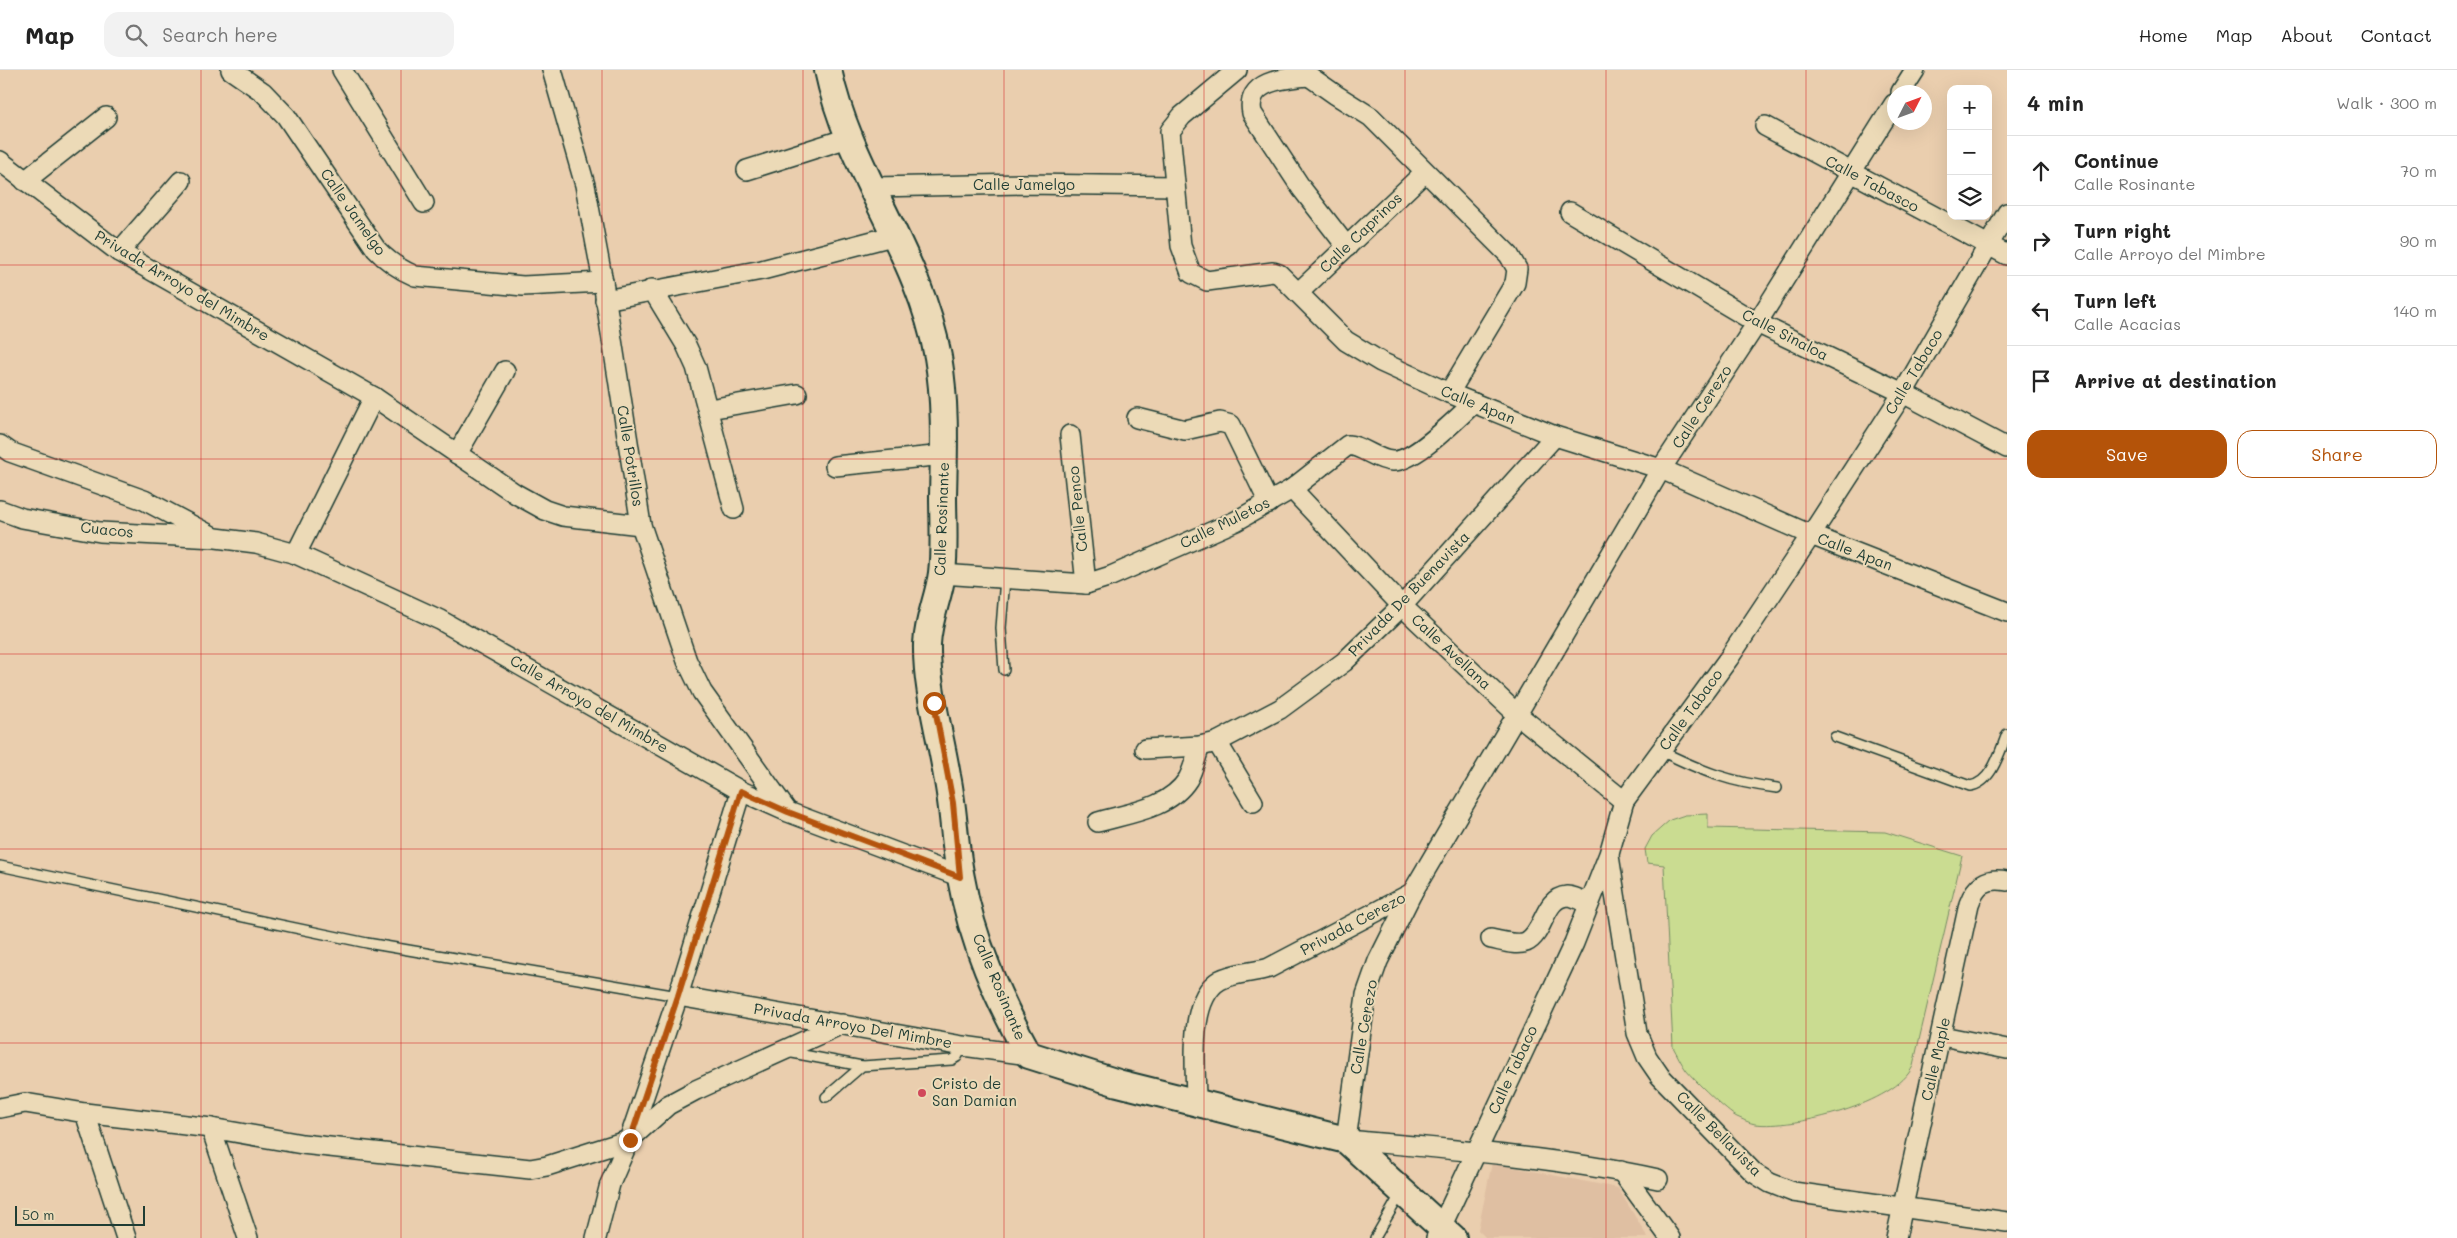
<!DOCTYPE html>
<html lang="en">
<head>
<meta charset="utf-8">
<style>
  :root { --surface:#fff; --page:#f2f2f2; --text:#222; --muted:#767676; --line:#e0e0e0; --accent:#b45309 }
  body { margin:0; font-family:Mali,sans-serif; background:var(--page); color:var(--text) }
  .controls { position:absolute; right:15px; top:15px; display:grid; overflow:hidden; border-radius:10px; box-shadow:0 5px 20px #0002 }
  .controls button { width:45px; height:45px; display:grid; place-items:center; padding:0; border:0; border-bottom:1px solid var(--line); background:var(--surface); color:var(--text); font:25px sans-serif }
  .compass { position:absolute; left:1887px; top:15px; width:45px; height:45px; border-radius:50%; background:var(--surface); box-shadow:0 5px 20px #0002; rotate:48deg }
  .scale { position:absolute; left:15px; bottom:12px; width:130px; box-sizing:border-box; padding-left:5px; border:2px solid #1f3d34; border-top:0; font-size:14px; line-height:18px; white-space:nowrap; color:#1f3d34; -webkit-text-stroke:4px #ecdab7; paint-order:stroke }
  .stop { position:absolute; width:15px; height:15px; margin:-11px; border:4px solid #b45309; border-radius:50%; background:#fff }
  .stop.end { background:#b45309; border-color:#fff; box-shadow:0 1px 5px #0008 }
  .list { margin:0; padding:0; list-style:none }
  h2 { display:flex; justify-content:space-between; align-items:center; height:65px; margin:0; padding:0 20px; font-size:21px }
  h2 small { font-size:16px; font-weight:400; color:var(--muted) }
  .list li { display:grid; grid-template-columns:32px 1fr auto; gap:15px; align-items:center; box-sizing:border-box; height:70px; padding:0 20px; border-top:1px solid var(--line) }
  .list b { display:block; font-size:19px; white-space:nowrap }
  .list p { margin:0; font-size:16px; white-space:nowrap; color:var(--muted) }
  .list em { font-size:16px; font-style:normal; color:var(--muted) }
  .actions { display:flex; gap:10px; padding:15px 20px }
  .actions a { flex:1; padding:11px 0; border:1px solid var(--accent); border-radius:15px; text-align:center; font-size:18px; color:var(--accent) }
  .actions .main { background:var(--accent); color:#fff }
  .icon { flex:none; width:28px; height:28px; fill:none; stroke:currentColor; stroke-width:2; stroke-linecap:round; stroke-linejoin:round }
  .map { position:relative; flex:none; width:2007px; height:1168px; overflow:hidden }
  header { display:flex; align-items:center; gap:30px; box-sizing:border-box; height:70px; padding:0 25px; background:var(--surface); border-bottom:1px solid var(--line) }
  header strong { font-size:24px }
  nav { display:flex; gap:28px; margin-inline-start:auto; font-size:18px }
  .search { width:350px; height:45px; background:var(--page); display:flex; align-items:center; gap:12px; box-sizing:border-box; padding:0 18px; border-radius:15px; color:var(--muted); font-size:19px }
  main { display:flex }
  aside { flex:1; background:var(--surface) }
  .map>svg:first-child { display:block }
  .built { fill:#dfbfa2 }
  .green { fill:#cadc91; stroke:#748c62 }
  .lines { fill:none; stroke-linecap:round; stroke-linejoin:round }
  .lane-casing { stroke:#1f3d34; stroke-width:12 }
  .street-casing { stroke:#1f3d34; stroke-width:22 }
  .secondary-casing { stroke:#1f3d34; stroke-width:30 }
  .lane { stroke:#ecdab7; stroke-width:9 }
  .street { stroke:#ecdab7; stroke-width:19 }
  .secondary { stroke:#ecdab7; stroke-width:26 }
  .route { stroke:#b45309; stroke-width:6 }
  .grid { fill:none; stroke:#d62828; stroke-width:1; stroke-opacity:0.55 }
  .poi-dot { fill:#d1495b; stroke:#ecdab7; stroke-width:2 }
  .labels { text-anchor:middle; stroke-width:4; stroke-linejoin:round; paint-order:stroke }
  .street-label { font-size:15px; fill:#1f3d34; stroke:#ecdab7 }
  .poi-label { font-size:15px; fill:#1f3d34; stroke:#ecdab7; text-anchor:start }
</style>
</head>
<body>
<header>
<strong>Map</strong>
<div class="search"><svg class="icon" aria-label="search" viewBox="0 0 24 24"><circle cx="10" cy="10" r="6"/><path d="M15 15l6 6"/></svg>Search here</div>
<nav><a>Home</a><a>Map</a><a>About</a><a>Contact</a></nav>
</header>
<main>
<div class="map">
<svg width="2007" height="1168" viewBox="0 0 2007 1168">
  <rect width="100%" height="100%" fill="#eaceae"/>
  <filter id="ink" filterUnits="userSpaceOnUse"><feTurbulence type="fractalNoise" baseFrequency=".02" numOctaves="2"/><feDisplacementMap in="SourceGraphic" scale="10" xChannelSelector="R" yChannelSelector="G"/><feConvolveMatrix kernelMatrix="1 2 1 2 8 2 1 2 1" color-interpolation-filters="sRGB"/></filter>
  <g filter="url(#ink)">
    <!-- built -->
    <polygon class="built" points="1492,1093 1618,1118 1648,1168 1486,1168 1478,1160"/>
    <!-- green -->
    <path class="green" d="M1708,744v14l177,4 77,24 -49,210c-17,38 -119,63 -158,58 -6,-1 -13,-5 -18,-7 -9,-4 -44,-38 -51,-47 -5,-7 -9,-16 -13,-23l-9,-182 -17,-2 -2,-14 7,-13 18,-16 15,-5z"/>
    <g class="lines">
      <defs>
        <g id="lane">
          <polyline points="1004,600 1001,558 1005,508"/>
          <path d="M1835,667l135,49c22,-3 30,-35 37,-52"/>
          <path d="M1661,681c43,21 68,31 116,37"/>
          <polyline points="0,796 367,873 678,926"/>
          <polyline points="787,982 862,996"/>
          <polyline points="826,1027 862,996 952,990 957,987 963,976"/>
          <polyline points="1375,1168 1401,1123"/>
        </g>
        <g id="street">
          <path d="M231,0l32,22 23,24 90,133c12,13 23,20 39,27l108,10 80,-4"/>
          <polyline points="342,0 424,133"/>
          <polyline points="552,0 585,115 603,212 641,455 687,591 702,622 787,741"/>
          <polyline points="1237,0 1182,46 1170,61 1181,176 1191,203 1207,211 1273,202 1279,204 1346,271 1381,292 1449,323 1555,366 1661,399 1811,465 2007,542"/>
          <polyline points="1296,0 1309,6 1336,25 1371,47 1509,185 1517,199 1515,213 1449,323"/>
          <path d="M1309,6c-23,2 -64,4 -57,37l50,76 45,58"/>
          <polyline points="1901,22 1915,0"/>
          <polyline points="1765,56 2007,185"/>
          <polyline points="0,91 119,182 374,327 516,424 545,440 563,446 641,455"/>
          <polyline points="747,100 848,68"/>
          <polyline points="25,111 106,47"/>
          <polyline points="873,117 1024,114 1175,116"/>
          <polyline points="1570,142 1757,253 1903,323 2007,378"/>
          <polyline points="119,182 181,111"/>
          <polyline points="652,219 686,275 696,297 734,439"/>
          <polyline points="1298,223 1425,102"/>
          <polyline points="605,230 762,200 896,165"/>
          <polyline points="709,339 797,324"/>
          <polyline points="1137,348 1185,360 1220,352 1231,355 1269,433"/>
          <polyline points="1070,365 1086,514"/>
          <polyline points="0,375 10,382 144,430 210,465"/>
          <polyline points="457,384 505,301"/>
          <polyline points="835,396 944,385"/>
          <polyline points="1292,419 1402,536 1518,645 1624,731"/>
          <polyline points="0,440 22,448 100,462 216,468 256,473 296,484 440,550 741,721 788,742 961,807"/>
          <polyline points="296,484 374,327"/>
          <path d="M942,504l144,10 25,-8 125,-55 56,-32 56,-44c15,1 28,15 44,16 22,2 65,-43 82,-58"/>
          <polyline points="1217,672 1253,732"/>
          <polyline points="1145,679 1200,676 1217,672 1280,639 1344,592 1402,536 1555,366"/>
          <path d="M1098,752c31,-9 71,-13 90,-43 5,-9 8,-22 12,-33"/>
          <polyline points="1609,786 1637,963 1647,987 1660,1006 1754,1103 1770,1113 1793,1122 2007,1152"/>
          <path d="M1412,823l-34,68 -12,34 -20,145c104,9 209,17 312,39"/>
          <path d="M1491,869c11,2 25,7 35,3 19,-9 17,-44 41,-46 7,0 16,5 22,8"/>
          <polyline points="678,926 963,976 1029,985"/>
          <polyline points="1942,966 2007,979"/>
          <path d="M1196,1031c0,-33 -9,-102 24,-121 15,-8 33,-7 49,-12l143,-75 249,-424 96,-146 137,-219"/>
          <polyline points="0,1038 25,1033 85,1043 211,1058 302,1074 530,1099 547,1096 629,1070 668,1035 696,1020 842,954"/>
          <polyline points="85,1043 126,1168"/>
          <polyline points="211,1058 248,1168"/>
          <polyline points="1621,1101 1670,1168"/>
          <polyline points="596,1168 610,1114 629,1070 678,926 741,721"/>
          <polyline points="1436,1168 1574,873 1609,784 1624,731 1729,588 1811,465 1903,323 2007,143"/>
          <path d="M1896,1168l73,-334c7,-19 17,-27 38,-23"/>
        </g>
        <path id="secondary" d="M828,0c21,101 92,184 110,287 8,46 6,93 5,139 0,25 2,52 -1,77 -3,24 -14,46 -15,71 -1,43 13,89 20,132 7,33 7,68 14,102 11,63 37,121 68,177l89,28 228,57 107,98"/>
      </defs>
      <!-- lane casing -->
      <use href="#lane" class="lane-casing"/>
      <!-- street casing -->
      <use href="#street" class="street-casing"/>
      <!-- secondary casing -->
      <use href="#secondary" class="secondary-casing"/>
      <!-- lane -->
      <use href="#lane" class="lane"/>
      <!-- street -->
      <use href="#street" class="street"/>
      <!-- secondary -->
      <use href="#secondary" class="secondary"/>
    </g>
  </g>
  <g class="lines" filter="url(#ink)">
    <!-- route -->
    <polyline class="route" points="630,1070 678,926 741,721 788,742 960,807 953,733 934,633"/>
  </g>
  <!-- grid -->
  <path class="grid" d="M201,0v1168M401,0v1168M602,0v1168M803,0v1168M1004,0v1168M1204,0v1168M1405,0v1168M1606,0v1168M1806,0v1168M0,195h2007M0,389h2007M0,584h2007M0,779h2007M0,973h2007"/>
  <!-- markers -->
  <circle class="poi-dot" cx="922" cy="1023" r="5"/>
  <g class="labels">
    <!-- street labels -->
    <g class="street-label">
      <text transform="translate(1872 114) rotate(28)" y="5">Calle Tabasco</text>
      <text x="1024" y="120">Calle Jamelgo</text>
      <text transform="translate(353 142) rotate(55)" y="5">Calle Jamelgo</text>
      <text transform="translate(1361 163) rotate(-44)" y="5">Calle Caprinos</text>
      <text transform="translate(182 216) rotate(31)" y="5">Privada Arroyo del Mimbre</text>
      <text transform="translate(1785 265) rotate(27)" y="5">Calle Sinaloa</text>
      <text transform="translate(1914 302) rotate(-59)" y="5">Calle Tabaco</text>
      <text transform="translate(1478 335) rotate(22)" y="5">Calle Apan</text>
      <text transform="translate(1702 337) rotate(-57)" y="5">Calle Cerezo</text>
      <text transform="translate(630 386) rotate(81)" y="5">Calle Potrillos</text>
      <text transform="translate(1078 439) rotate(-96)" y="5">Calle Penco</text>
      <text transform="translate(942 449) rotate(-88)" y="5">Calle Rosinante</text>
      <text transform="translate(1225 453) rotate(-26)" y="5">Calle Muletos</text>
      <text transform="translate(107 460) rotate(6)" y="5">Cuacos</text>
      <text transform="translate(1855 482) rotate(21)" y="5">Calle Apan</text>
      <text transform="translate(1409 524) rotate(-46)" y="5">Privada De Buenavista</text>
      <text transform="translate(1451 582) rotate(43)" y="5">Calle Avellana</text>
      <text transform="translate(589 634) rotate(30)" y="5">Calle Arroyo del Mimbre</text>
      <text transform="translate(1691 640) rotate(-54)" y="5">Calle Tabaco</text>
      <text transform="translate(1353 854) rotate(-28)" y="5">Privada Cerezo</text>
      <text transform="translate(999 917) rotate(67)" y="5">Calle Rosinante</text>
      <text transform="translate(853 956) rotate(10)" y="5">Privada Arroyo Del Mimbre</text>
      <text transform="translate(1364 957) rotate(-80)" y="5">Calle Cerezo</text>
      <text transform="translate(1936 989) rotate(-77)" y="5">Calle Maple</text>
      <text transform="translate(1513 1000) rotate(-65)" y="5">Calle Tabaco</text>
      <text transform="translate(1719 1064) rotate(45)" y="5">Calle Bellavista</text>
    </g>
    <!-- poi labels -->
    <g class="poi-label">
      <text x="932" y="1019">Cristo de<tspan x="932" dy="17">San Damian</tspan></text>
    </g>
  </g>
</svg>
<div class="controls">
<button>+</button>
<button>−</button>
<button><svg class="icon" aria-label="layers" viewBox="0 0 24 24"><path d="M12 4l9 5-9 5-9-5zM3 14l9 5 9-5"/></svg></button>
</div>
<svg class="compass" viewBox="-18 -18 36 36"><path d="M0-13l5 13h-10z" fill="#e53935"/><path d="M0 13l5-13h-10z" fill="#767676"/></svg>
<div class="scale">50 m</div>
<div class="stop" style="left:934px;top:633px"></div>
<div class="stop end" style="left:630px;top:1070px"></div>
</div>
<aside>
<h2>4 min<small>Walk · 300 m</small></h2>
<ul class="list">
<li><svg class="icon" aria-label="ahead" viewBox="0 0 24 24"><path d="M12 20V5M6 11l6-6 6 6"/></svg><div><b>Continue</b><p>Calle Rosinante</p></div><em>70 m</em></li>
<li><svg class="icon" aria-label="right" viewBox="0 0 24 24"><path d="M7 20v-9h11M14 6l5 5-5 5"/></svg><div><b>Turn right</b><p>Calle Arroyo del Mimbre</p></div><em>90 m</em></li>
<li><svg class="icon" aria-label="left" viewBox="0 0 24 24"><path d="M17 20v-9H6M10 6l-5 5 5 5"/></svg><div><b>Turn left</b><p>Calle Acacias</p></div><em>140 m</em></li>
<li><svg class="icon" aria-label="arrive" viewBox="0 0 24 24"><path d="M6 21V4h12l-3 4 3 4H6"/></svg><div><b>Arrive at destination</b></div></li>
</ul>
<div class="actions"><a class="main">Save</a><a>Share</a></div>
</aside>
</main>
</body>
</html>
